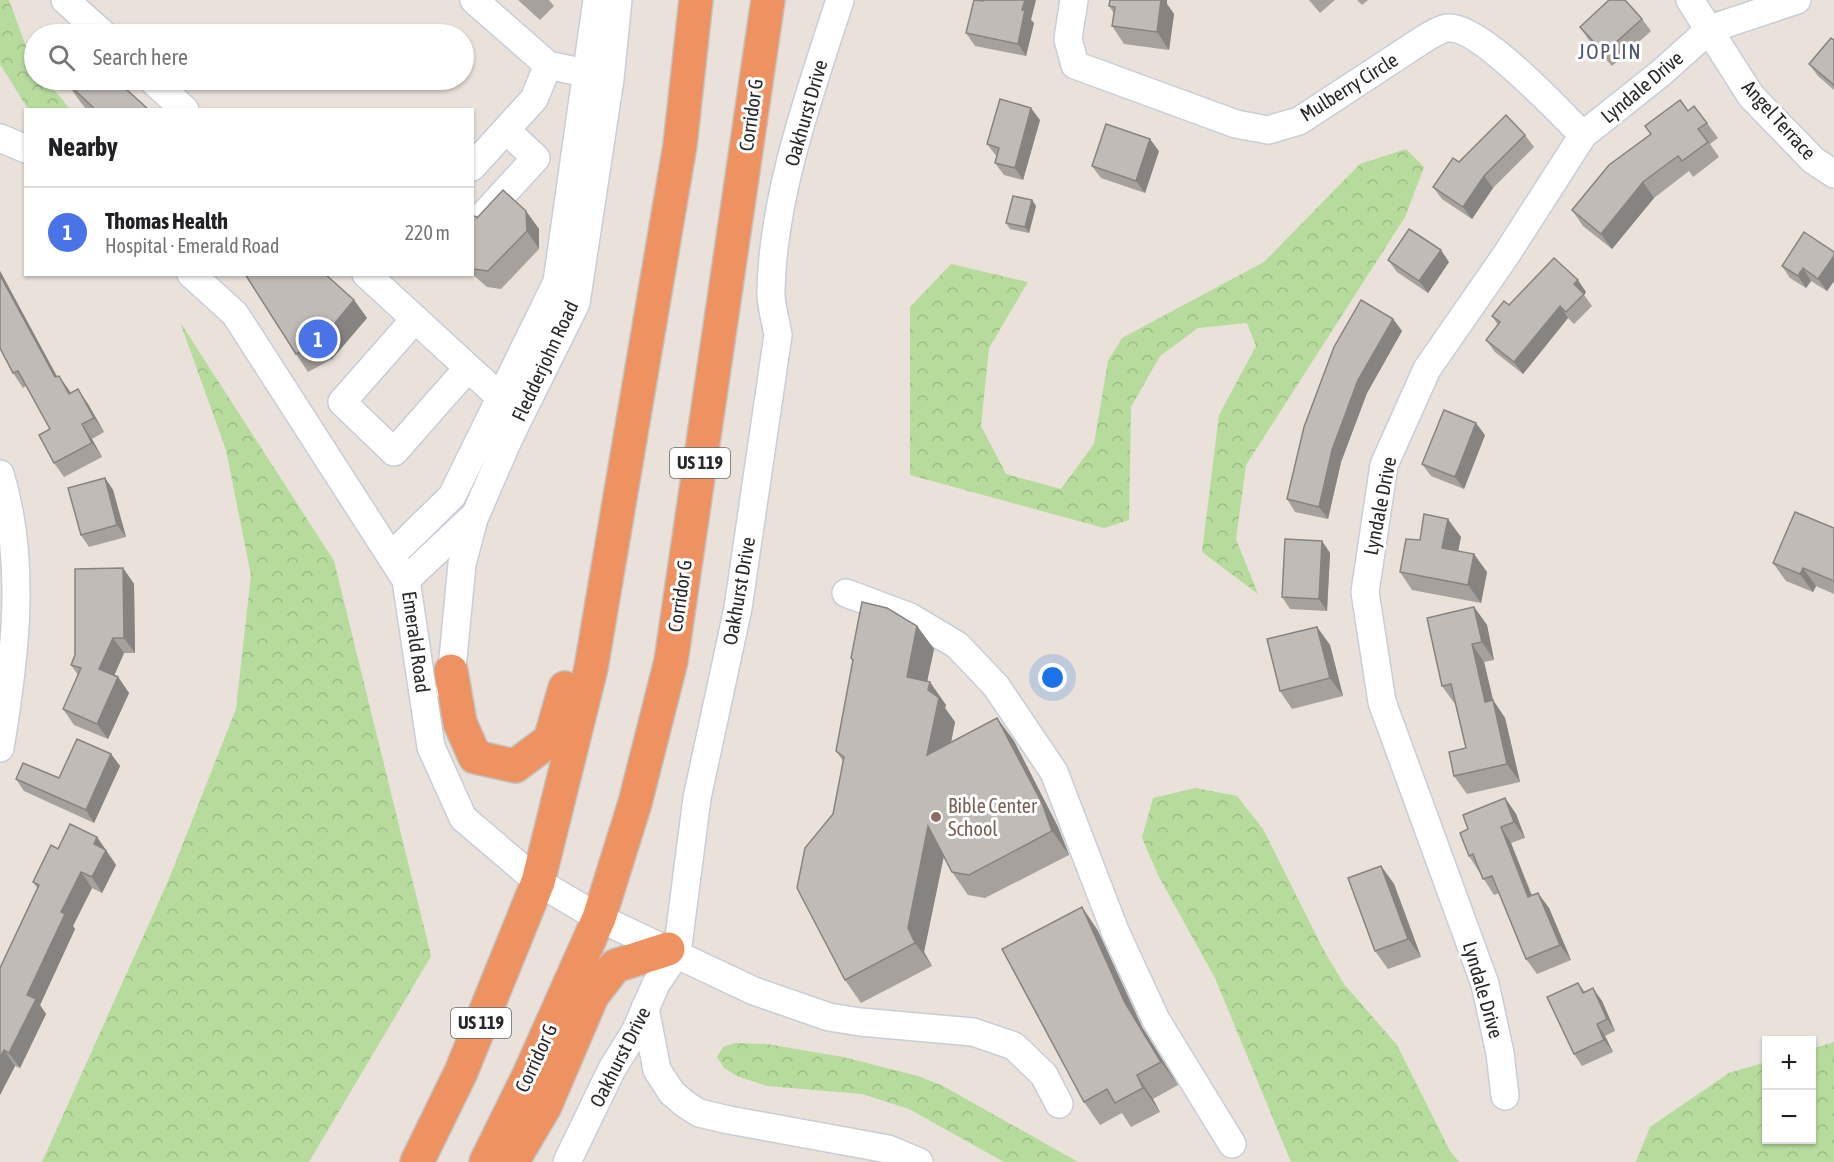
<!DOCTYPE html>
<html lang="en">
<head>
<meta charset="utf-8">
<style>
  :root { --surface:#fff; --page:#f6f6f6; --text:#202124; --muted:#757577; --line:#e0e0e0; --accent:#4973e7 }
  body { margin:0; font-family:"Asap Condensed",sans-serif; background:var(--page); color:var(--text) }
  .controls { position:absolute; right:18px; bottom:18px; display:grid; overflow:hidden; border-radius:0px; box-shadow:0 2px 4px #0004 }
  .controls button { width:54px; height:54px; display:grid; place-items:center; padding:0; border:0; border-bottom:2px solid var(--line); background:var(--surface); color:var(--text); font:30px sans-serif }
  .you { position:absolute; left:1053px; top:678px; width:21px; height:21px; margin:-15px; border:4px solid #fff; border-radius:50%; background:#1a73e8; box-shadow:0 0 0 9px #1a73e833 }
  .badge { display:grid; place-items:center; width:39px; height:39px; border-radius:50%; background:var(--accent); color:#fff; font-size:20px; font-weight:700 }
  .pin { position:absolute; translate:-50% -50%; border:3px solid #fff; box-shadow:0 2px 6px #0006 }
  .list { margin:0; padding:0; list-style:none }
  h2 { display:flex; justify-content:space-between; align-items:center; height:78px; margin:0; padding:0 24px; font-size:26px }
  h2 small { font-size:20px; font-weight:400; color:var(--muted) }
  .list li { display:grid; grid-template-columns:39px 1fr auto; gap:18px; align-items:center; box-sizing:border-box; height:90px; padding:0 24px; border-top:2px solid var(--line) }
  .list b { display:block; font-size:22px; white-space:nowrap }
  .list p { margin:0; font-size:20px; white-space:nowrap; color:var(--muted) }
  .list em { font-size:20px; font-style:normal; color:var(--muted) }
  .icon { flex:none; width:33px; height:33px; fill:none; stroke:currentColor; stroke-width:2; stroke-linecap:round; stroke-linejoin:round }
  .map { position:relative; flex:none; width:1834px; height:1162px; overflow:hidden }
  .search { position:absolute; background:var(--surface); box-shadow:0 2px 4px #0004; left:24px; top:24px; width:450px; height:66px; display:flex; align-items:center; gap:15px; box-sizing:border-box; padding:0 21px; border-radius:33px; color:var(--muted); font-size:22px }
  .panel { position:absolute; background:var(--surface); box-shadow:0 2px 4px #0004; left:24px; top:108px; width:450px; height:168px; border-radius:0px }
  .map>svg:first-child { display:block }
  .forest { fill:url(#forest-crowns) }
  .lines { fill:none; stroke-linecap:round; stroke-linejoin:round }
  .minor-casing { stroke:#c9cdd8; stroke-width:30 }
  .highway-casing { stroke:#c3c3c3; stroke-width:36 }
  .minor { stroke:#fff; stroke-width:27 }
  .highway { stroke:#ee9261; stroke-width:33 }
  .wall { fill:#a6a19d }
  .shaded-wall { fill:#878380 }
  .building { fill:#c1bbb7; stroke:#878380; stroke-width:1.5 }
  .education-dot { fill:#8d6e63; stroke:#fff; stroke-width:2 }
  .labels { text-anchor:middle; stroke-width:6; stroke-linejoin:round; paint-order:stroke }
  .shield { fill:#fff; stroke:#686868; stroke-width:1.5 }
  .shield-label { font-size:18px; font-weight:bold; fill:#282828 }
  .street-label { font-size:20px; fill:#282828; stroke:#fff }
  .education-label { font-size:20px; fill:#785e54; stroke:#fff; text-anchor:start }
  .neighbourhood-label { font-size:21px; letter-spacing:1.5px; fill:#4d5773; stroke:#fff }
</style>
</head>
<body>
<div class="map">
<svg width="1834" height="1162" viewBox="0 0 1834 1162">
  <defs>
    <pattern id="forest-crowns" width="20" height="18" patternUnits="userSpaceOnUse" patternTransform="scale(1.5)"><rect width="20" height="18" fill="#b6db9c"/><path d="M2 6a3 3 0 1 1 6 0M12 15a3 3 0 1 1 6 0" fill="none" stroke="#9cbc86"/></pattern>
  </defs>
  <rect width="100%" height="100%" fill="#e9e1da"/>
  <!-- forest -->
  <g class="forest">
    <polygon points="0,0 9,0 31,60 34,65 34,80 46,80 70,109 28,109 0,64"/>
    <polygon points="1406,149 1424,167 1405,217 1246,465 1236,539 1258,594 1202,552 1219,415 1256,346 1247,323 1198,328 1160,356 1131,407 1129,520 1104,528 910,475 910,307 951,264 1028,282 989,348 981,426 1006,474 1061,489 1094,444 1108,361 1122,338 1264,262 1360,164"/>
    <polygon points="180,322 334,561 431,956 309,1162 42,1162 169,879 236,709 251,575 226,450"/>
    <polygon points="1196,788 1237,796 1263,829 1323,949 1344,984 1397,1045 1450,1151 1459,1162 1291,1162 1215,978 1159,877 1142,838 1153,798"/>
    <polygon points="1834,1042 1834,1162 1636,1162 1650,1127 1729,1073 1766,1062 1766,1140 1812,1140 1812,1049"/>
    <polygon points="735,1043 767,1044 843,1057 918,1076 943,1086 1078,1162 1004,1162 909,1109 862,1094 767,1086 737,1076 724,1068 717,1057 723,1047"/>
  </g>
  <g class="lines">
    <defs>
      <g id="minor">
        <polyline points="65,0 103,34"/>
        <polyline points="474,0 548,65 603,77"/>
        <path d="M1074,0l-6,39 7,26 161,59 32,6 31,-9 128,-84c6,-3 15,-9 21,-9 32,-3 111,84 135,107"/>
        <polyline points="1690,0 1751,96 1813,160 1834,174"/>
        <polyline points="152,80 185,110"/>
        <polyline points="0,138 26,149"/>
        <polyline points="472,167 534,99 548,65"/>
        <polyline points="479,220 536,158 506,130"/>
        <polyline points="191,274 235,314 406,580 431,747 463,818 538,882 599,918 754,991 829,1017 860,1022 973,1032 1014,1046 1044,1075 1059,1104"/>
        <polyline points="366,274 512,408"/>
        <polyline points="415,319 342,402 394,452 468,368"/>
        <path d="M0,474c27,88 15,184 0,274"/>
        <polyline points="391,556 452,496 557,282 597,0"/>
        <polyline points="406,580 476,514 509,438 576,303 610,79 618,0"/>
        <polyline points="846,593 910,617 957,645 996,686 1054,772 1115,931 1156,1020 1232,1144"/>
        <polyline points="450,690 462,564 475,515"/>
        <polyline points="645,1008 657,1070 672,1093 685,1104 699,1113 729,1120 888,1149 919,1162"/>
        <polyline points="1505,1096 1500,1053 1485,984 1382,702 1365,592 1384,465 1427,369 1506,255 1583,135 1661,73 1710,29 1797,0"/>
        <path d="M567,1162l45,-93 23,-37 21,-48 21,-31 20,-155 41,-190 40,-273c-2,-14 -8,-31 -7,-45 2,-96 40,-200 69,-290"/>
      </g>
      <g id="highway">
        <polyline points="451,671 460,723 475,757 515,766 550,740 565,688"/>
        <polyline points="417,1162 461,1072 538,882 591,668 680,145 696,0"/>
        <polyline points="486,1162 529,1075 599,918 635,803 671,661 768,0"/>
        <polyline points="512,1162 545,1106 592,996 615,966 668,949"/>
      </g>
    </defs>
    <!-- minor casing -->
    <use href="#minor" class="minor-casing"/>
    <!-- highway casing -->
    <use href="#highway" class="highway-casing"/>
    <!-- minor -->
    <use href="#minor" class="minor"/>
    <!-- highway -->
    <use href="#highway" class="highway"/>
  </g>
  <!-- wall -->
  <g class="wall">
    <polygon points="518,0 549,0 554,6 540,20"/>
    <polygon points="1110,0 1167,0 1167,4 1174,14 1169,50 1124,44 1112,26 1114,13 1109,6"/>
    <polygon points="1309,0 1335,0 1320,13"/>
    <polygon points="1357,0 1368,0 1362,5"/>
    <polygon points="1642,19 1651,31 1612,66 1588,39 1580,27"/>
    <polygon points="1031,20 1034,23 1026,56 975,46 966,33"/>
    <polygon points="1834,40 1834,90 1818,76 1809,64"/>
    <polygon points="65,81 149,110 87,110 82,104"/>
    <polygon points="1688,111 1707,123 1718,138 1710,144 1719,157 1693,177 1689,171 1654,198 1612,249 1583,226 1572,210"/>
    <polygon points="1040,120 1023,180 1004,175 995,163 997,157 987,144"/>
    <polygon points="1525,135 1534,147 1493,188 1472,219 1442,199 1433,187 1459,162"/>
    <polygon points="1159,151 1145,193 1101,178 1092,166"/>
    <polygon points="1032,200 1036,206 1029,233 1010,229 1006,223"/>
    <polygon points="526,211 539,229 539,249 501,289 487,287 472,274 472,217"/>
    <polygon points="1834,252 1834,281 1827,291 1811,281 1806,288 1790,278 1782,266"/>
    <polygon points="1388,260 1449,262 1428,293 1397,272"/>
    <polygon points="0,271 57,376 59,376 70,393 88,404 104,432 92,439 102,457 64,477 54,463 50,429 26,386 23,388 13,373 0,348"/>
    <polygon points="1586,292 1584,295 1592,306 1574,324 1568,318 1523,374 1495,352 1486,340 1498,325 1492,316 1509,305"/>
    <polygon points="354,300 367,318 332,359 308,372 296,354"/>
    <polygon points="1393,319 1402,331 1367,393 1341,462 1328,519 1295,512 1287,499"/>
    <polygon points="1485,435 1464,489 1431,476 1422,464"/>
    <polygon points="105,478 113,490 126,537 89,547 81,535"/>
    <polygon points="1834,528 1834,594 1816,586 1813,592 1786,581 1773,563"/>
    <polygon points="1461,537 1458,551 1487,572 1481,603 1412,590 1400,572"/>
    <polygon points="1322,541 1330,553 1327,611 1290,609 1282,597"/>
    <polygon points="123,568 134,584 135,653 124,653 114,676 118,677 129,693 108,739 74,725 63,709 78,675 71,665"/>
    <polygon points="1474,607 1487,625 1494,660 1484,662 1493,700 1505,718 1520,782 1467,794 1454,776 1466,748 1455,704 1442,686"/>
    <polygon points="917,626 934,649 927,681 946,705 945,708 955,722 951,742 997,718 1014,741 1058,827 1069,855 985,898 968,895 952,872 944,856 924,952 932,966 861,1003 845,980 833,814 843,761 836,751 853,662 851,658"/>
    <polygon points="1317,627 1330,645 1343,696 1292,709 1280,691"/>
    <polygon points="111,754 120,766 94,823 24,791 16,779 59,778"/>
    <polygon points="1505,798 1516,814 1525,838 1511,843 1532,895 1549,908 1571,960 1537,974 1526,959 1499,893 1494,895 1469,856 1468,829"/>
    <polygon points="97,837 116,865 102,893 92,888 73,926 75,929 40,1005 46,1014 20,1068 15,1066 0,1095 0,968 38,889 33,882 58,849"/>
    <polygon points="1381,866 1394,884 1421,957 1388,969 1375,951"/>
    <polygon points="1082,907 1098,931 1142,1027 1178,1085 1153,1099 1160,1112 1131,1127 1122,1113 1100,1125 1084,1102"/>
    <polygon points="1578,983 1585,992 1602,1001 1615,1031 1605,1036 1613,1052 1582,1066 1574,1054"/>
  </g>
  <!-- shaded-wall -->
  <g class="shaded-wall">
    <polygon points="1025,0 1036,0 1031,20 1034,23 1026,56 1018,44 1022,10"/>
    <polygon points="1156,0 1167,0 1167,4 1174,14 1169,50 1157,32"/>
    <polygon points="1031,108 1040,120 1023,180 1015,168"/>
    <polygon points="1150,139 1159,151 1145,193 1136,181"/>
    <polygon points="1484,176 1493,188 1472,219 1463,207"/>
    <polygon points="1643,182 1654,198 1612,249 1601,234"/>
    <polygon points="1032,200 1036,206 1029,233 1025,227"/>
    <polygon points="526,211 539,229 539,249 527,231"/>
    <polygon points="1441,250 1449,262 1428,293 1419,281"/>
    <polygon points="1834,256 1834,281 1827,291 1818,279"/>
    <polygon points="1803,268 1811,281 1806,288 1798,276"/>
    <polygon points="0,271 65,392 55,377 0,275"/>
    <polygon points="1578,280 1586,292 1584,295 1574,284"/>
    <polygon points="354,300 367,318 332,359 320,341"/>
    <polygon points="1560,306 1568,318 1523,374 1514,362"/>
    <polygon points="1393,319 1402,331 1367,393 1341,462 1328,519 1319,507 1332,450 1358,380"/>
    <polygon points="59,376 69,390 79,409 69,394"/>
    <polygon points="78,389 88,404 104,432 94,418"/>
    <polygon points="1476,423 1485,435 1464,489 1455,477"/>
    <polygon points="82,424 92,439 102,457 92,443"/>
    <polygon points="105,478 113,490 126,537 117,525"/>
    <polygon points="1448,519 1461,537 1455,566 1442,548"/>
    <polygon points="1322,541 1330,553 1327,611 1319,599"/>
    <polygon points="1474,554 1487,572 1481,603 1468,585"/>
    <polygon points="123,568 134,584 135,653 124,638"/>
    <polygon points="1803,568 1816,586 1813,592 1800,574"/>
    <polygon points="1474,607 1487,625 1494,660 1482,642"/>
    <polygon points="917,626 934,649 923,701 907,677"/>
    <polygon points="1317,627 1330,645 1343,696 1330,678"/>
    <polygon points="113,638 124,653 110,685 99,669"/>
    <polygon points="1472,644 1484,662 1493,700 1505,718 1520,782 1507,764 1485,702"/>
    <polygon points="118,677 129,693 108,739 97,724"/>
    <polygon points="930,682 946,705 945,708 955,722 944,778 927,755 928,690"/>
    <polygon points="997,718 1014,741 1058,827 1069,855 1052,831"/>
    <polygon points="111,754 120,766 94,823 86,810"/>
    <polygon points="1505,798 1516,814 1525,838 1514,822"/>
    <polygon points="928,826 945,850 924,952 932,966 915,943 908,928"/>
    <polygon points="1501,827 1511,843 1538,913 1528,897"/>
    <polygon points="97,837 116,865 102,893 92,877 94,844"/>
    <polygon points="1381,866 1394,884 1421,957 1408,939"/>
    <polygon points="81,872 92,888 73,926 75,929 40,1005 46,1014 20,1068 9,1053 27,995 61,912"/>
    <polygon points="1538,893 1549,908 1571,960 1560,945"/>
    <polygon points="1082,907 1098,931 1142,1027 1178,1085 1161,1062 1125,1003"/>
    <polygon points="1593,988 1602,1001 1615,1031 1607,1019"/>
    <polygon points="1597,1024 1605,1036 1613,1052 1604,1040"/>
    <polygon points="4,1050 15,1066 0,1095 0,1058"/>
    <polygon points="1137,1075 1153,1099 1160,1112 1143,1088"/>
  </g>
  <!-- building -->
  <g class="building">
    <polygon points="974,0 983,1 983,0 1025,0 1022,10 1025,10 1018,44 966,33"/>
    <polygon points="1110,0 1161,0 1157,32 1112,26 1115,7 1109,6"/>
    <polygon points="1609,0 1625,0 1642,19 1604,53 1580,27"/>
    <polygon points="1831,38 1834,40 1834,85 1809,64"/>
    <polygon points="66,80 116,80 149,110 96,110 65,81"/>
    <polygon points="1000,99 1031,108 1015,168 995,163 999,148 987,144"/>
    <polygon points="1680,100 1688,111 1694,106 1707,123 1698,129 1708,142 1682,161 1678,156 1643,182 1601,234 1572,210 1609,165 1651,134 1645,126"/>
    <polygon points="1506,115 1525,135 1484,176 1463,207 1433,187 1453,158 1459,162"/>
    <polygon points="1106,124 1150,139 1136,181 1092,166"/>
    <polygon points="503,190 526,211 527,231 488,271 474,269 472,268 472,217 475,216 477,218"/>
    <polygon points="1013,196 1032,200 1025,227 1006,223"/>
    <polygon points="1409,229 1441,250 1419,281 1388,260"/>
    <polygon points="1804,232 1834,252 1834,256 1818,279 1803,268 1798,276 1782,266"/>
    <polygon points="1554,258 1578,280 1574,284 1584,294 1566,312 1560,306 1514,362 1486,340 1500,322 1492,316 1504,301 1509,305"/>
    <polygon points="245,274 325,274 354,300 320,341 296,354"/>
    <polygon points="0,275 55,377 59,376 69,394 78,389 94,418 82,424 92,443 54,463 39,435 50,429 18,371 13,373 0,348"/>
    <polygon points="1361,300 1393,319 1358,380 1332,450 1319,507 1287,499 1304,427 1334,347"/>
    <polygon points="1444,410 1476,423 1455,477 1422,464"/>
    <polygon points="105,478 117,525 81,535 68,488"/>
    <polygon points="1795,512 1834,528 1834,581 1803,568 1800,574 1773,563"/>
    <polygon points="1424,514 1448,519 1442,548 1474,554 1468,585 1400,572 1406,539 1420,540"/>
    <polygon points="1285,539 1322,541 1319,599 1282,597"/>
    <polygon points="123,568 124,638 113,638 99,669 118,677 97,724 63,709 81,668 71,665 75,655 75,569"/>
    <polygon points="862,602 887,608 917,626 907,677 930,682 928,690 939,698 927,755 997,718 1042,803 1052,831 969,875 952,872 928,826 908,928 915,943 845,980 797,888 805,848 833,814 844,757 836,751 853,660 851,658"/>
    <polygon points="1474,607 1482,642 1472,644 1485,702 1493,700 1507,764 1454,776 1449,752 1466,748 1451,684 1442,686 1427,618"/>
    <polygon points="1317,627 1330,678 1280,691 1267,639"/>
    <polygon points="77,739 111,754 86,810 16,779 23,763 59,778"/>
    <polygon points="1505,798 1514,822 1501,827 1528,897 1538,893 1560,945 1526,959 1492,876 1483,879 1473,854 1469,856 1460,833 1468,829 1463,815"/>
    <polygon points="70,824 97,837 94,844 106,850 92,877 81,872 61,912 65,914 27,995 36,999 9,1053 4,1050 0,1058 0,968 39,885 33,882 51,845 58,849"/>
    <polygon points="1381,866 1408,939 1375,951 1348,878"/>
    <polygon points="1082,907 1125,1003 1161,1062 1137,1075 1143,1088 1115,1103 1107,1089 1084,1102 1002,949"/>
    <polygon points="1578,983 1583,993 1593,988 1607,1019 1597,1024 1604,1040 1574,1054 1547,997"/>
  </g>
  <!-- markers -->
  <circle class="education-dot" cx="936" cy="817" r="6"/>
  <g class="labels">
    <!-- shield labels -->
    <g class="shield">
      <rect x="670" y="448" width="60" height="30" rx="4.5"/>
      <rect x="451" y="1008" width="60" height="30" rx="4.5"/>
    </g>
    <g class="shield-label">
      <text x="700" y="469">US 119</text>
      <text x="481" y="1029">US 119</text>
    </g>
    <!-- street labels -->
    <g class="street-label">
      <text transform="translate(1349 87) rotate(-32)" y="7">Mulberry Circle</text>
      <text transform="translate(1642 87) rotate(-40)" y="7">Lyndale Drive</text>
      <text transform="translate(806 113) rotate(-74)" y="7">Oakhurst Drive</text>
      <text transform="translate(751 115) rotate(-82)" y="7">Corridor G</text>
      <text transform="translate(1779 120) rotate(48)" y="7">Angel Terrace</text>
      <text transform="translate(545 361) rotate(-65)" y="7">Fledderjohn Road</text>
      <text transform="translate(1380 506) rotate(-79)" y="7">Lyndale Drive</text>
      <text transform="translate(739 591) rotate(-80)" y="7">Oakhurst Drive</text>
      <text transform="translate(680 596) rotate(-82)" y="7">Corridor G</text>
      <text transform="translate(416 642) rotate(82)" y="7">Emerald Road</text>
      <text transform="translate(1483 990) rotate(74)" y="7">Lyndale Drive</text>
      <text transform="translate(620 1057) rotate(-63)" y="7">Oakhurst Drive</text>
      <text transform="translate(536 1058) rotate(-65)" y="7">Corridor G</text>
    </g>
    <!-- education labels -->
    <g class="education-label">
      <text x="948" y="813">Bible Center<tspan x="948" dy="23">School</tspan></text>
    </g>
    <!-- neighbourhood labels -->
    <g class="neighbourhood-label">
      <text x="1610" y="59">JOPLIN</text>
    </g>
  </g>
</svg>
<div class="controls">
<button>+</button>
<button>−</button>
</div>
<div class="you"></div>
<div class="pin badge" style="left:318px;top:339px">1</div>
<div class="search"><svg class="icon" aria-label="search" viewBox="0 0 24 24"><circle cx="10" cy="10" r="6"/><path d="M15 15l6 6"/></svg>Search here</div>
<section class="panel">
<h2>Nearby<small></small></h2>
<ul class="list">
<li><span class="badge">1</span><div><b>Thomas Health</b><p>Hospital · Emerald Road</p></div><em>220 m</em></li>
</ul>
</section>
</div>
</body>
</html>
